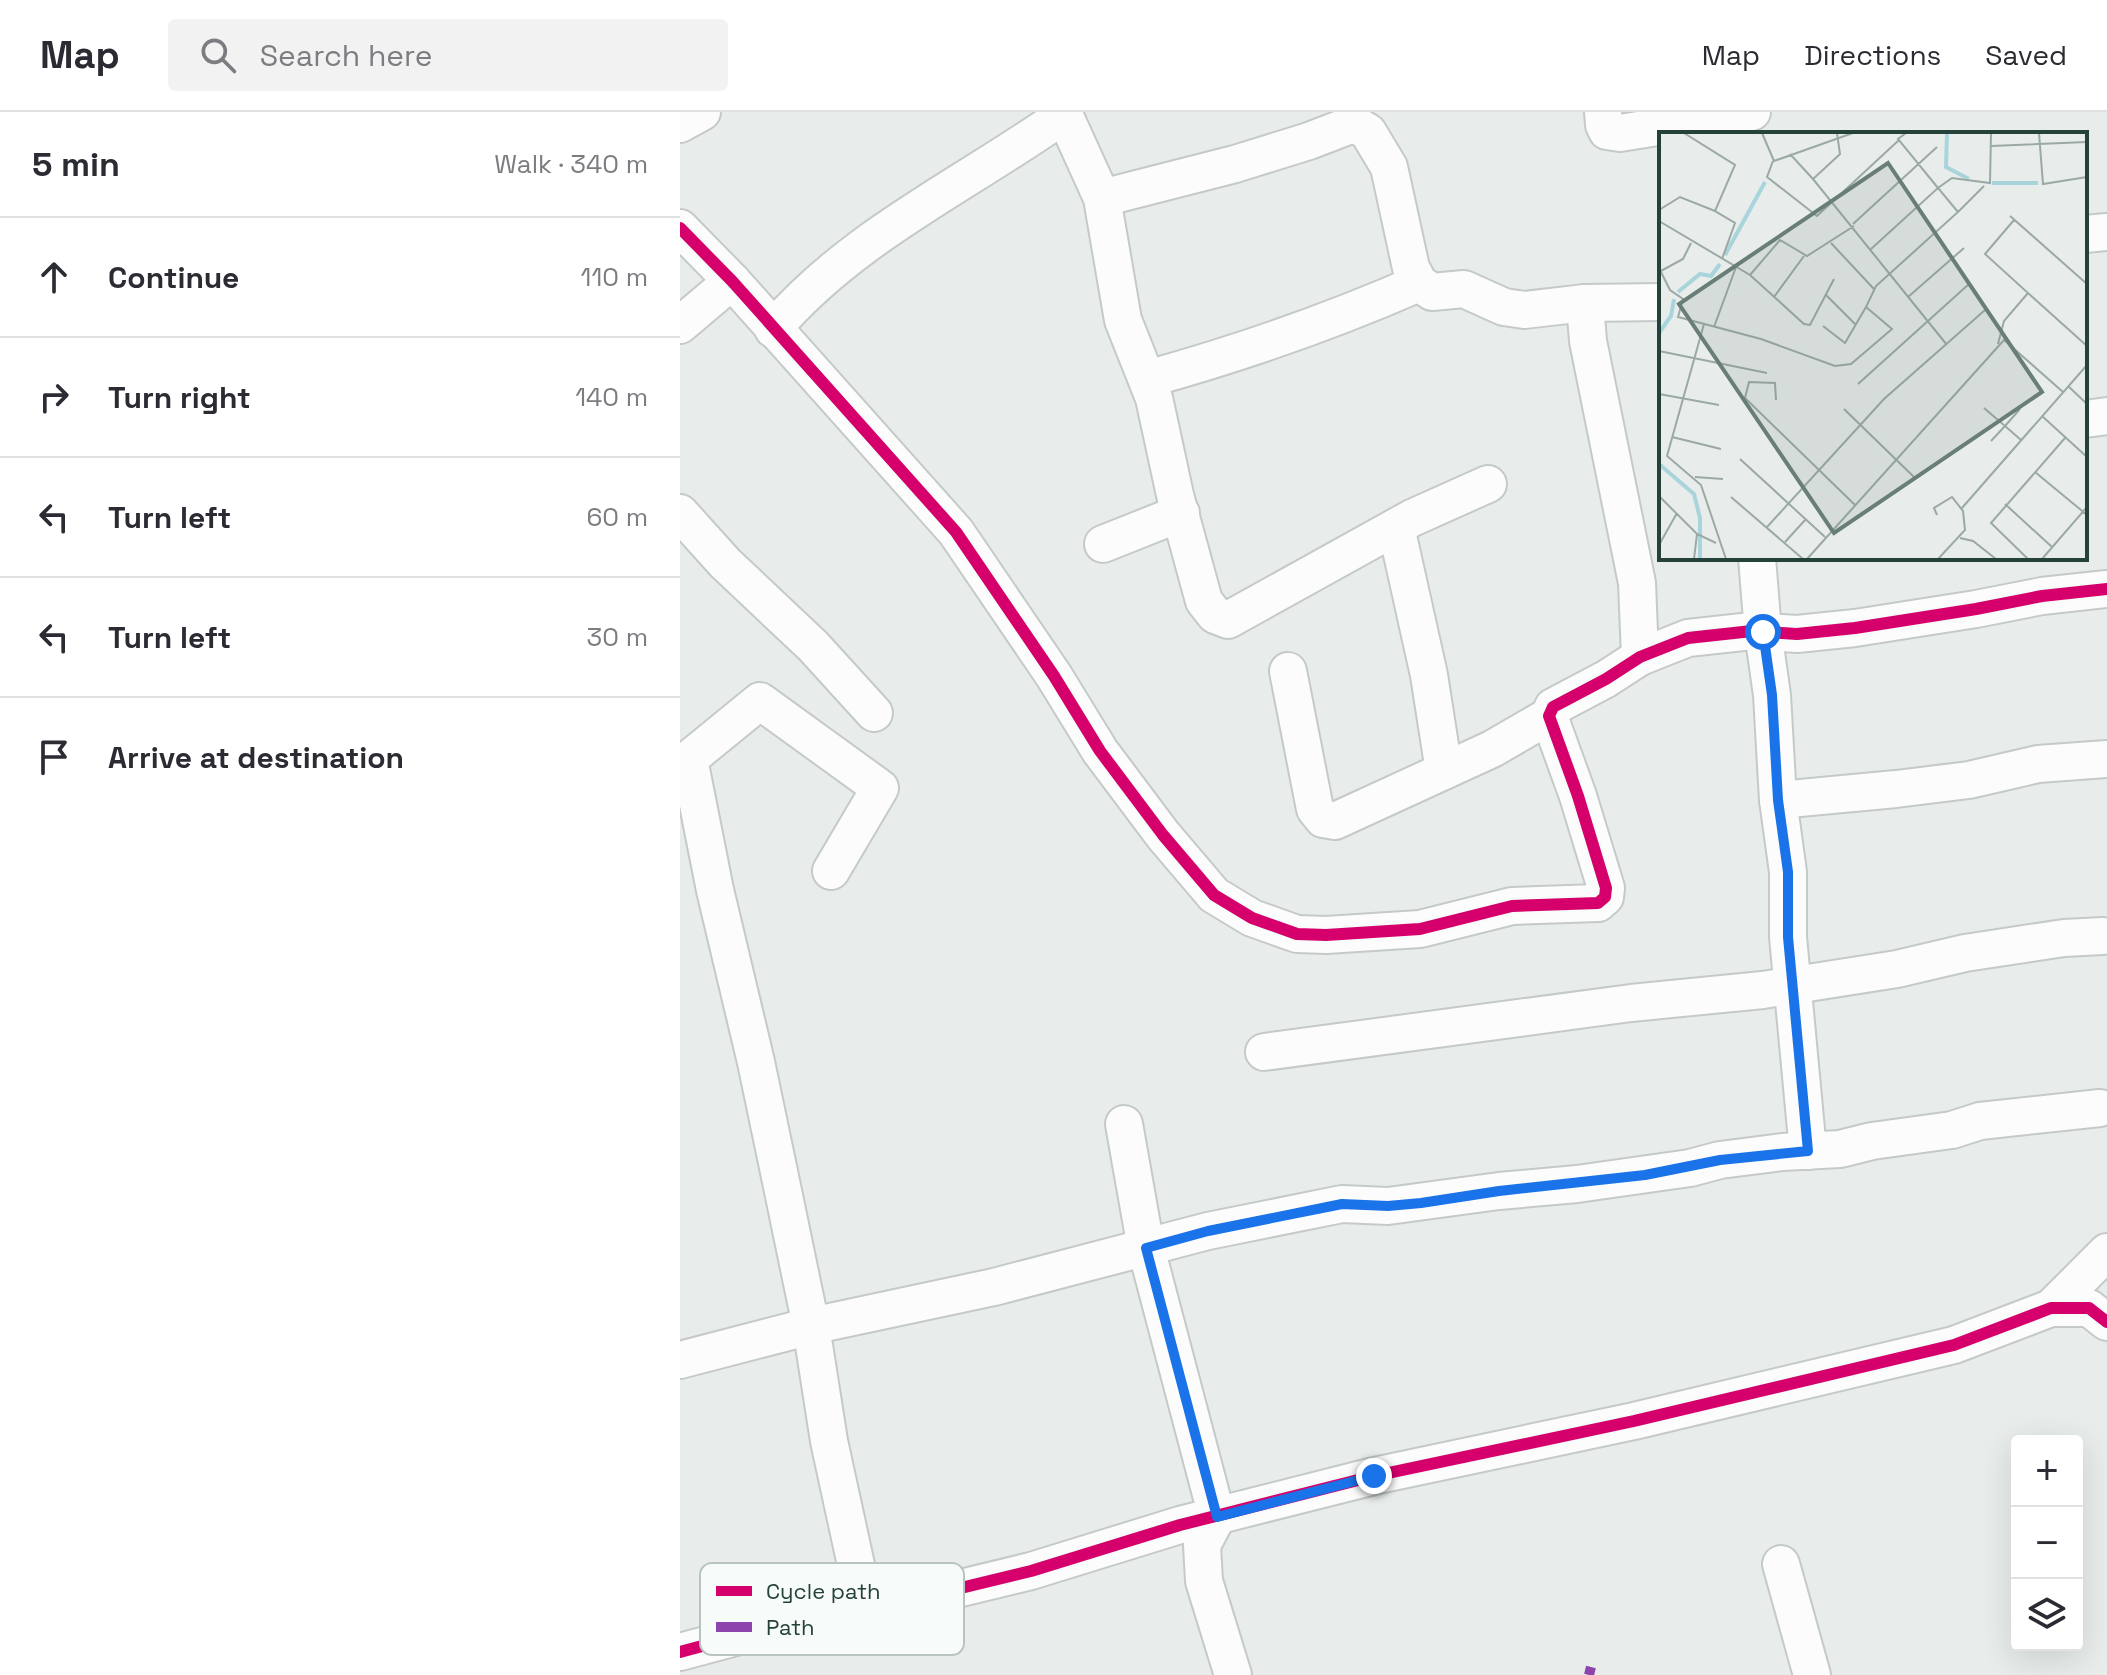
<!DOCTYPE html>
<html lang="en">
<head>
<meta charset="utf-8">
<style>
  :root { --surface:#fff; --page:#f2f2f3; --text:#2b2b33; --muted:#7c7c81; --line:#e1e1e2 }
  body { margin:0; font-family:"Space Grotesk",sans-serif; background:var(--page); color:var(--text) }
  .controls { position:absolute; right:24px; bottom:24px; display:grid; overflow:hidden; border-radius:8px; box-shadow:0 8px 32px #0002 }
  .controls button { width:72px; height:72px; display:grid; place-items:center; padding:0; border:0; border-bottom:2px solid var(--line); background:var(--surface); color:var(--text); font:40px sans-serif }
  .stop { position:absolute; width:24px; height:24px; margin:-18px; border:6px solid #1a73e8; border-radius:50%; background:#fff }
  .stop.end { background:#1a73e8; border-color:#fff; box-shadow:0 2px 8px #0008 }
  .list { margin:0; padding:0; list-style:none }
  h2 { display:flex; justify-content:space-between; align-items:center; height:104px; margin:0; padding:0 32px; font-size:34px }
  h2 small { font-size:26px; font-weight:400; color:var(--muted) }
  .list li { display:grid; grid-template-columns:52px 1fr auto; gap:24px; align-items:center; box-sizing:border-box; height:120px; padding:0 32px; border-top:2px solid var(--line) }
  .list b { display:block; font-size:30px; white-space:nowrap }
  .list em { font-size:26px; font-style:normal; color:var(--muted) }
  .icon { flex:none; width:44px; height:44px; fill:none; stroke:currentColor; stroke-width:2; stroke-linecap:round; stroke-linejoin:round }
  .map { position:relative; flex:none; width:1427px; height:1563px; overflow:hidden }
  header { display:flex; align-items:center; gap:48px; box-sizing:border-box; height:112px; padding:0 40px; background:var(--surface); border-bottom:2px solid var(--line) }
  header strong { font-size:38px }
  nav { display:flex; gap:44px; margin-inline-start:auto; font-size:28px }
  .search { width:560px; height:72px; background:var(--page); display:flex; align-items:center; gap:20px; box-sizing:border-box; padding:0 28px; border-radius:8px; color:var(--muted); font-size:30px }
  main { display:flex }
  aside { flex:1; background:var(--surface) }
  .map>svg:first-child { display:block }
  .lines { fill:none; stroke-linecap:round; stroke-linejoin:round }
  .minor-casing { stroke:#c5cac8; stroke-width:40 }
  .minor { stroke:#fcfcfc; stroke-width:36 }
  .quiet { stroke:#8e44ad; stroke-width:10; stroke-dasharray:20 10; stroke-linecap:butt }
  .cycleway-casing { stroke:#f7fbf9; stroke-width:17 }
  .cycleway { stroke:#d6006c; stroke-width:12 }
  .route { stroke:#1a73e8; stroke-width:10 }
  .inset-river { fill:none; stroke:#a9d4db; stroke-width:4 }
  .inset-road { fill:none; stroke:#9aa9a4; stroke-width:2 }
  .view { fill:#697e78; fill-opacity:0.15; stroke:#697e78; stroke-width:4 }
  .inset-edge { fill:none; stroke:#24423a; stroke-width:4 }
  .key { fill:#f7fbf9; stroke:#b8c4c0; stroke-width:2 }
  .key-label { font-size:22px; fill:#24423a }
</style>
</head>
<body>
<header>
<strong>Map</strong>
<div class="search"><svg class="icon" aria-label="search" viewBox="0 0 24 24"><circle cx="10" cy="10" r="6"/><path d="M15 15l6 6"/></svg>Search here</div>
<nav><a>Map</a><a>Directions</a><a>Saved</a></nav>
</header>
<main>
<aside>
<h2>5 min<small>Walk · 340 m</small></h2>
<ul class="list">
<li><svg class="icon" aria-label="ahead" viewBox="0 0 24 24"><path d="M12 20V5M6 11l6-6 6 6"/></svg><div><b>Continue</b></div><em>110 m</em></li>
<li><svg class="icon" aria-label="right" viewBox="0 0 24 24"><path d="M7 20v-9h11M14 6l5 5-5 5"/></svg><div><b>Turn right</b></div><em>140 m</em></li>
<li><svg class="icon" aria-label="left" viewBox="0 0 24 24"><path d="M17 20v-9H6M10 6l-5 5 5 5"/></svg><div><b>Turn left</b></div><em>60 m</em></li>
<li><svg class="icon" aria-label="left" viewBox="0 0 24 24"><path d="M17 20v-9H6M10 6l-5 5 5 5"/></svg><div><b>Turn left</b></div><em>30 m</em></li>
<li><svg class="icon" aria-label="arrive" viewBox="0 0 24 24"><path d="M6 21V4h12l-3 4 3 4H6"/></svg><div><b>Arrive at destination</b></div></li>
</ul>
</aside>
<div class="map">
<svg width="1427" height="1563" viewBox="0 0 1427 1563">
  <rect width="100%" height="100%" fill="#e8edeb"/>
  <g class="lines">
    <defs>
      <g id="minor">
        <polyline points="383,0 422,86 443,208 474,286 495,383 524,489 535,503 548,508 732,406 808,372"/>
        <polyline points="923,0 924,13 927,19 940,21 1072,0"/>
        <polyline points="0,12 22,0"/>
        <polyline points="422,86 555,52 629,29 668,14 676,13 688,20 709,55 731,156 739,171 752,180 784,177 824,195 844,198 905,191 981,190"/>
        <polyline points="0,116 52,169 276,420 374,564 420,639 483,723 534,783 572,806 617,822 646,823 740,817 832,794 918,791 925,785 926,776 898,684 869,604 873,595 926,567 960,545 1008,526 1072,519 1117,522 1175,516 1296,497 1362,484 1427,477"/>
        <polyline points="1405,122 1427,120"/>
        <polyline points="905,191 908,229 957,471 960,545"/>
        <polyline points="0,213 52,169"/>
        <path d="M93,217c79,-93 194,-145 292,-215"/>
        <path d="M467,267c94,-26 183,-57 272,-96"/>
        <polyline points="1405,307 1427,304"/>
        <polyline points="0,401 45,451 133,534 194,601"/>
        <polyline points="716,415 749,563 764,659"/>
        <polyline points="423,432 501,401"/>
        <polyline points="1077,446 1083,520 1092,583 1098,688 1108,760 1108,825 1128,1039"/>
        <polyline points="608,559 635,697 643,707 655,709 812,637 869,604"/>
        <polyline points="1098,688 1216,677 1289,668 1358,652 1427,647"/>
        <polyline points="151,759 200,676 80,589 9,647 35,778 76,950 103,1079 131,1214 149,1329 186,1499"/>
        <polyline points="584,940 951,891 1083,878 1217,857 1285,841 1384,826 1423,824"/>
        <polyline points="444,1012 466,1136 537,1405 522,1433 524,1469 553,1563"/>
        <polyline points="1371,1196 1427,1140"/>
        <polyline points="0,1248 131,1214 314,1175 528,1119 662,1092 708,1094 819,1079 897,1072 1010,1056 1040,1048 1102,1040 1160,1037 1192,1029 1272,1018 1300,1009 1420,996"/>
        <polyline points="1101,1452 1132,1563"/>
        <polyline points="0,1540 71,1521 186,1499 351,1459 500,1413 694,1364 954,1309 1274,1233 1371,1196 1409,1196 1427,1210"/>
      </g>
    </defs>
    <!-- minor casing -->
    <use href="#minor" class="minor-casing"/>
    <!-- minor -->
    <use href="#minor" class="minor"/>
    <!-- quiet -->
    <polyline class="quiet" points="909,1563 911,1555"/>
    <defs>
      <g id="cycleway">
        <polyline points="0,116 52,169 276,420 374,564 420,639 483,723 534,783 572,806 617,822 646,823 740,817 832,794 918,791 925,785 926,776 898,684 869,604 873,595 926,567 960,545 1008,526 1072,519 1117,522 1175,516 1296,497 1362,484 1427,477"/>
        <polyline points="0,1540 71,1521 186,1499 351,1459 500,1413 694,1364 954,1309 1274,1233 1371,1196 1409,1196 1427,1210"/>
      </g>
    </defs>
    <!-- cycleway casing -->
    <use href="#cycleway" class="cycleway-casing"/>
    <!-- cycleway -->
    <use href="#cycleway" class="cycleway"/>
  </g>
  <g class="lines">
    <!-- route -->
    <polyline class="route" points="694,1364 537,1405 466,1136 528,1119 662,1092 708,1094 741,1091 819,1079 965,1063 1040,1048 1128,1039 1108,825 1108,760 1098,688 1092,583 1083,520"/>
  </g>
  <!-- overview -->
  <g transform="translate(979 20)">
    <rect width="428" height="428" fill="#e8edeb"/>
    <path class="inset-river" d="M288,1l-1,34 23,12M333,51h46M66,123l40,-73M19,160l22,-18 11,2 9,-12M0,201l12,-17 3,-17M0,332l35,30 6,24v41"/>
    <path class="inset-road" d="M25,1l51,32 -20,46 20,12 -13,36M103,1l12,28 79,-28M178,1l3,21 -27,25 134,166M380,1l4,51 44,-7M332,14l96,-4M131,22l23,25M114,29l-6,16 50,39 82,-76M0,78l21,-13 35,14M299,80l26,-26M351,84l77,68M0,89l91,54 54,49 6,1 24,-46M194,92l84,-77M172,111l43,46M212,117l67,-61 -40,-49 8,-6M0,136l11,22 13,9 -5,18 83,22 74,27 16,-2 41,-35 -26,-22 10,-21 82,-74 -20,-24 14,-10 38,5 1,-50M0,140l24,-13 8,-16M91,143l30,-35 27,16 47,-30M369,161l59,53M166,162l31,31M115,165l30,-41M249,165l56,-49M45,192l-37,132 34,29 25,74M164,194l22,17 21,-36M55,195l22,-60M339,212l6,-23 24,-28 -43,-39 29,-34M0,219l108,22M199,252l111,-100M409,254l19,18M0,262l60,11M117,268l-1,-17 -26,-1 -4,16 110,107M325,276l21,18 -14,15M185,277l71,69M361,277l-15,17 16,14M383,284l45,41M13,305l49,12M81,327l85,78M376,340l52,43M36,345l28,2M0,364l38,38 19,9M72,365l72,62M346,372l47,43M303,376l125,-143M278,383l-3,-7 18,-11 11,14 2,19 -27,29M108,395l117,-128 101,-89M301,406l13,3 23,18M126,410l21,-23M0,413l18,-32M35,427l3,-25M148,427l197,-219 59,52M369,427l-37,-36 74,-85M383,427l45,-52"/>
    <path class="view" d="M229,31l154,229 -208,141 -155,-229z"/>
    <rect width="428" height="428" class="inset-edge"/>
  </g>
  <!-- legend -->
  <rect x="20" y="1451" width="264" height="92" rx="12" class="key"/>
  <rect x="36" y="1474" width="36" height="10" fill="#d6006c"/>
  <rect x="36" y="1510" width="36" height="10" fill="#8e44ad"/>
  <g class="key-label">
    <text x="86" y="1487">Cycle path</text>
    <text x="86" y="1523">Path</text>
  </g>
</svg>
<div class="controls">
<button>+</button>
<button>−</button>
<button><svg class="icon" aria-label="layers" viewBox="0 0 24 24"><path d="M12 4l9 5-9 5-9-5zM3 14l9 5 9-5"/></svg></button>
</div>
<div class="stop" style="left:1083px;top:520px"></div>
<div class="stop end" style="left:694px;top:1364px"></div>
</div>
</main>
</body>
</html>
